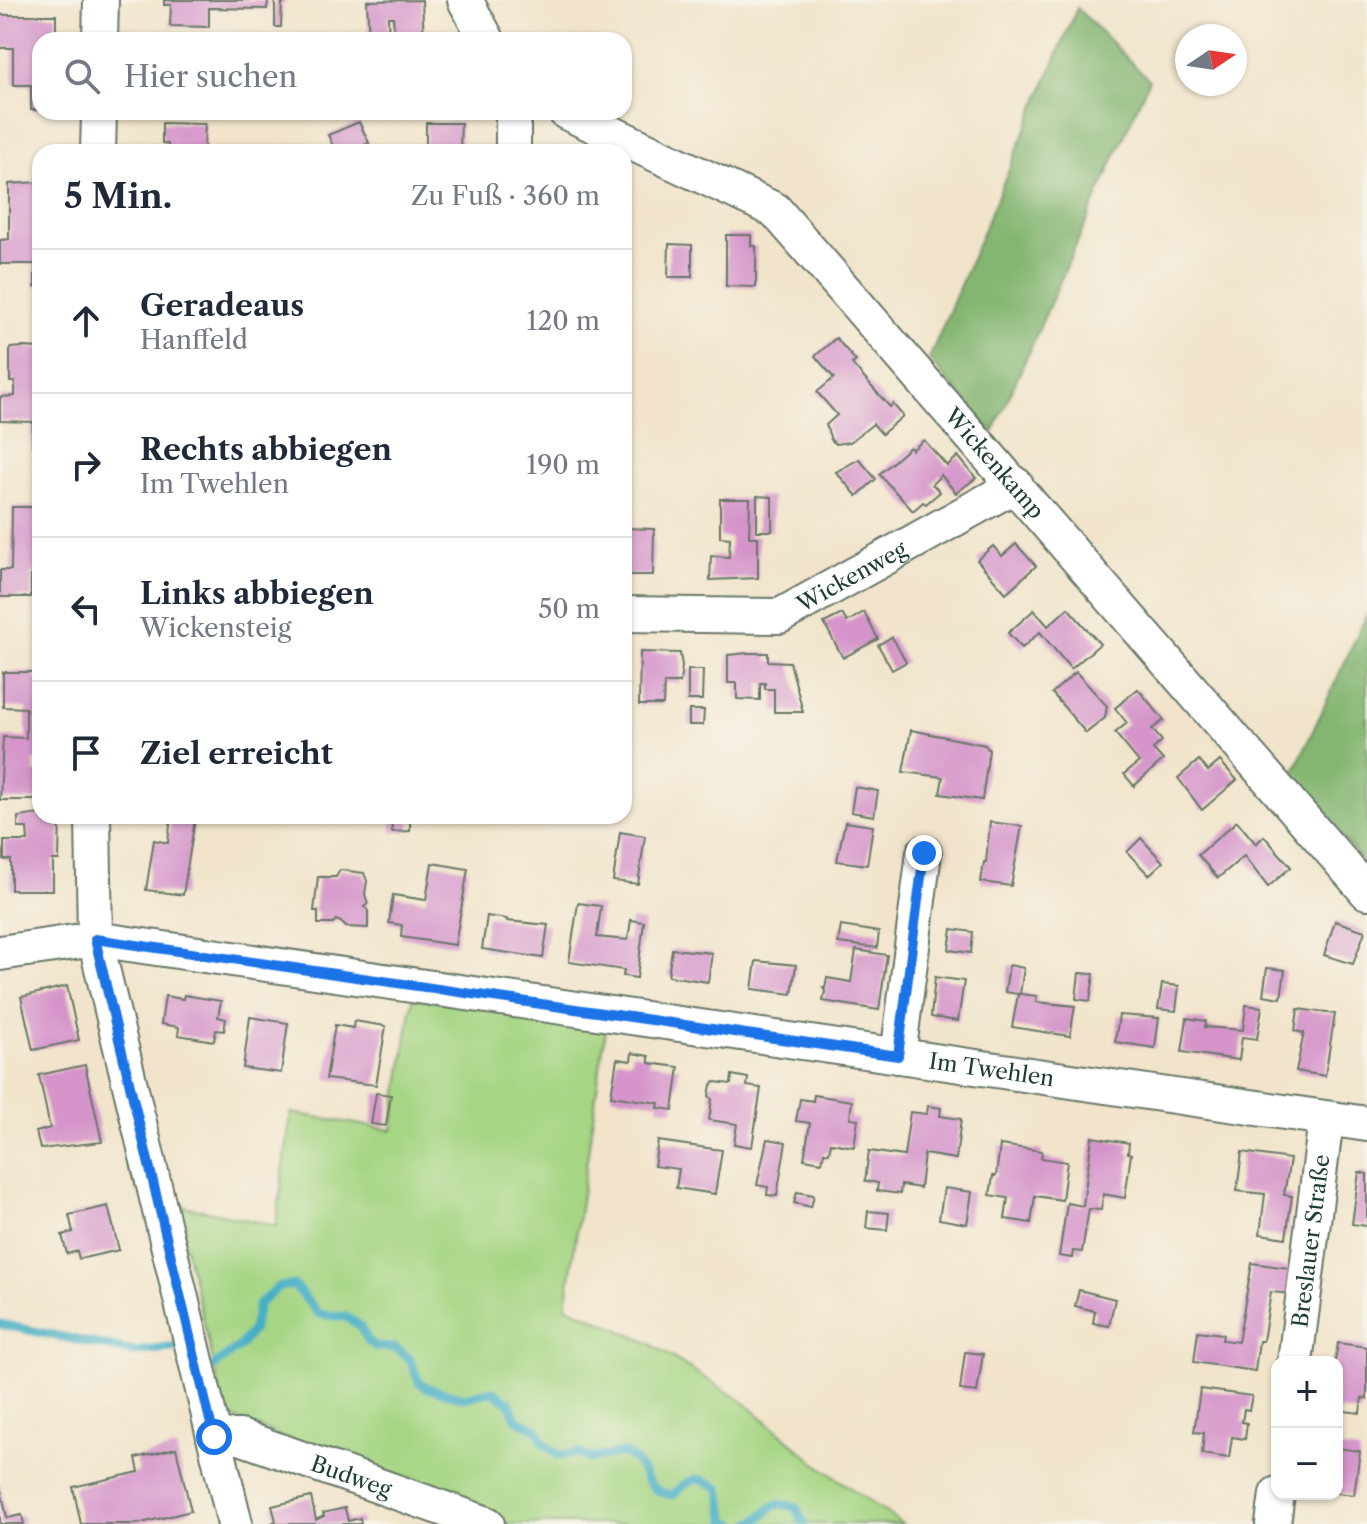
<!DOCTYPE html>
<html lang="de">
<head>
<meta charset="utf-8">
<style>
  :root { --surface:#fff; --page:#f2f2f3; --text:#1f2937; --muted:#747a83; --line:#e0e1e3 }
  body { margin:0; font-family:"Libre Caslon Text",serif; background:var(--page); color:var(--text) }
  .controls { position:absolute; right:24px; bottom:24px; display:grid; overflow:hidden; border-radius:16px; box-shadow:0 2px 6px #0004 }
  .controls button { width:72px; height:72px; display:grid; place-items:center; padding:0; border:0; border-bottom:2px solid var(--line); background:var(--surface); color:var(--text); font:40px sans-serif }
  .compass { position:absolute; left:1175px; top:24px; width:72px; height:72px; border-radius:50%; background:var(--surface); box-shadow:0 2px 6px #0004; rotate:77deg }
  .stop { position:absolute; width:24px; height:24px; margin:-18px; border:6px solid #1a73e8; border-radius:50%; background:#fff }
  .stop.end { background:#1a73e8; border-color:#fff; box-shadow:0 2px 8px #0008 }
  .list { margin:0; padding:0; list-style:none }
  h2 { display:flex; justify-content:space-between; align-items:center; height:104px; margin:0; padding:0 32px; font-size:34px }
  h2 small { font-size:26px; font-weight:400; color:var(--muted) }
  .list li { display:grid; grid-template-columns:52px 1fr auto; gap:24px; align-items:center; box-sizing:border-box; height:144px; padding:0 32px; border-top:2px solid var(--line) }
  .list b { display:block; font-size:30px; white-space:nowrap }
  .list p { margin:0; font-size:26px; white-space:nowrap; color:var(--muted) }
  .list em { font-size:26px; font-style:normal; color:var(--muted) }
  .icon { flex:none; width:44px; height:44px; fill:none; stroke:currentColor; stroke-width:2; stroke-linecap:round; stroke-linejoin:round }
  .map { position:relative; flex:none; width:1367px; height:1524px; overflow:hidden }
  .search { position:absolute; background:var(--surface); box-shadow:0 2px 6px #0004; left:32px; top:32px; width:600px; height:88px; display:flex; align-items:center; gap:20px; box-sizing:border-box; padding:0 28px; border-radius:24px; color:var(--muted); font-size:30px }
  .panel { position:absolute; background:var(--surface); box-shadow:0 2px 6px #0004; left:32px; top:144px; width:600px; height:680px; border-radius:24px }
  .map>svg:first-child { display:block }
  .green { fill:#a6d583; stroke:#62895c; stroke-width:2 }
  .forest { fill:#84b671; stroke:#527a52; stroke-width:2 }
  .lines { fill:none; stroke-linecap:round; stroke-linejoin:round }
  .stream { stroke:#45afc4; stroke-width:9 }
  .building { fill:#d595ca }
  .minor-casing { stroke:#687768; stroke-width:38 }
  .minor { stroke:#fff; stroke-width:34 }
  .route { stroke:#1a73e8; stroke-width:10 }
  .labels { text-anchor:middle; stroke-width:8; stroke-linejoin:round; paint-order:stroke }
  .street-label { font-size:22px; fill:#1f3d34; stroke:#f7f3e8 }
</style>
</head>
<body>
<div class="map">
<svg width="1367" height="1524" viewBox="0 0 1367 1524">
  <rect width="100%" height="100%" fill="#f7f3e8"/>
  <filter id="ink" filterUnits="userSpaceOnUse"><feTurbulence type="fractalNoise" baseFrequency=".0125" numOctaves="2"/><feDisplacementMap in="SourceGraphic" scale="16" xChannelSelector="R" yChannelSelector="G"/><feConvolveMatrix kernelMatrix="1 2 1 2 8 2 1 2 1" color-interpolation-filters="sRGB"/></filter>
  <filter id="wash" filterUnits="userSpaceOnUse"><feTurbulence type="fractalNoise" baseFrequency=".006" numOctaves="4" result="noise"/><feDisplacementMap in="SourceGraphic" scale="32" xChannelSelector="R" yChannelSelector="G"/><feGaussianBlur stdDeviation="1.8" result="paint"/><feColorMatrix in="noise" values="0 0 0 0 0 0 0 0 0 0 0 0 0 0 0 0 0 1.4 0 .05"/><feComposite in="paint" operator="in"/></filter>
  <g filter="url(#wash)">
    <rect width="100%" height="100%" fill="#f1e4ca"/>
    <!-- green -->
    <polygon class="green" points="413,998 606,1026 566,1306 649,1343 745,1403 818,1465 902,1524 508,1524 226,1415 175,1204 276,1226 291,1113 392,1130"/>
    <!-- forest -->
    <g class="forest">
      <polygon points="1077,8 1149,80 993,433 929,359"/>
      <polygon points="1367,614 1367,866 1291,778"/>
    </g>
    <g class="lines">
      <!-- stream -->
      <g class="stream">
        <polyline points="0,1324 134,1352 179,1347"/>
        <path d="M214,1366l26,-20 13,-17 5,-24 20,-18 16,-2 25,29 27,3 13,8 9,16 9,6 19,1 14,11 9,23 9,6 36,10 28,-7 17,11 7,17 21,10 7,14 14,12 21,-2 11,6 32,-6c28,10 16,38 51,42 18,-18 25,-21 47,-6l6,32 9,3"/>
        <path d="M750,1524c22,-9 16,-27 46,-16l8,16"/>
      </g>
    </g>
    <g id="blocks">
      <!-- building -->
      <g class="building">
        <polygon points="164,0 268,0 267,9 209,8 209,27 170,26 171,5 164,5"/>
        <polygon points="275,0 285,0 285,3 282,3 281,27 275,27"/>
        <polygon points="422,0 424,40 395,40 393,17 388,17 389,40 369,40 367,1"/>
        <polygon points="0,15 56,15 56,40 40,40 40,110 31,110 31,85 13,85 13,48 0,48"/>
        <polygon points="359,122 369,143 350,152 336,152 328,135"/>
        <polygon points="162,123 205,124 204,152 168,152 168,144 162,143"/>
        <polygon points="426,123 461,123 460,152 426,152"/>
        <polygon points="40,182 40,287 35,287 35,264 0,264 0,240 9,239 9,184"/>
        <polygon points="726,235 751,235 751,246 756,246 756,287 726,286"/>
        <polygon points="669,244 692,245 692,277 668,277"/>
        <polygon points="836,338 856,361 852,364 871,386 890,407 893,404 903,416 882,434 873,424 850,442 836,444 831,440 826,425 837,415 817,392 834,378 815,356"/>
        <polygon points="24,347 40,348 40,446 32,446 33,422 0,421 0,397 15,396 15,382 10,382 10,348"/>
        <polygon points="924,440 947,466 958,456 976,478 956,493 941,475 932,484 940,492 926,504 923,502 913,511 879,474 910,447 912,450"/>
        <polygon points="859,459 876,479 857,496 836,472"/>
        <polygon points="757,496 772,497 772,531 757,531"/>
        <polygon points="720,499 750,499 749,537 758,537 758,578 710,580 711,556 729,557 730,538 720,537"/>
        <polygon points="12,507 40,507 40,572 31,572 31,597 0,597 0,570 11,570"/>
        <polygon points="624,528 654,529 653,575 624,575"/>
        <polygon points="1016,544 1036,566 1006,593 977,560 993,546 1002,556"/>
        <polygon points="1068,608 1100,644 1071,669 1040,632 1022,648 1008,633 1034,610 1048,626"/>
        <polygon points="864,612 878,639 843,658 824,623 842,614 847,622"/>
        <polygon points="892,637 906,662 892,670 878,645"/>
        <polygon points="640,652 680,653 682,666 680,683 664,683 663,705 639,705"/>
        <polygon points="748,653 768,653 768,661 790,662 803,712 774,712 774,689 765,689 765,683 760,683 760,700 737,699 737,683 728,683 728,655"/>
        <polygon points="688,670 703,670 702,700 688,700"/>
        <polygon points="3,672 35,672 35,680 40,680 40,760 34,760 34,772 40,772 40,800 0,800 3,737 26,738 26,708 3,707"/>
        <polygon points="1076,672 1107,706 1105,718 1086,733 1052,693"/>
        <polygon points="1138,689 1164,720 1152,729 1162,741 1153,749 1163,760 1134,786 1124,774 1139,762 1115,733 1127,723 1115,708"/>
        <polygon points="689,710 704,710 703,725 689,725"/>
        <polygon points="911,730 985,745 989,750 982,800 940,794 943,777 903,772"/>
        <polygon points="1199,760 1208,771 1220,761 1237,780 1202,810 1178,778"/>
        <polygon points="855,787 878,791 874,816 851,812"/>
        <polygon points="40,814 60,816 59,860 53,860 53,890 11,890 11,860 4,860 4,841 28,841 27,828 18,828 18,817"/>
        <polygon points="171,816 195,819 183,895 146,890 154,840 168,843"/>
        <polygon points="391,816 410,816 410,831 392,832"/>
        <polygon points="1237,821 1256,844 1264,836 1291,867 1268,887 1244,856 1218,878 1198,855"/>
        <polygon points="845,822 873,826 867,865 837,861"/>
        <polygon points="990,822 1022,826 1011,886 981,882 984,862 986,862"/>
        <polygon points="620,832 645,836 638,884 613,881"/>
        <polygon points="1141,838 1163,862 1149,875 1127,852"/>
        <polygon points="432,863 468,869 455,945 401,937 402,925 389,923 393,895 426,900"/>
        <polygon points="340,870 364,873 367,881 365,894 368,904 364,907 368,910 368,928 346,927 341,922 336,920 332,924 318,924 318,911 314,911 318,877 336,877"/>
        <polygon points="578,903 601,906 597,937 628,940 631,920 644,922 637,978 623,976 624,970 569,962"/>
        <polygon points="487,916 507,919 507,921 548,925 543,958 482,949"/>
        <polygon points="1335,921 1365,931 1353,964 1324,955"/>
        <polygon points="841,926 879,932 877,948 838,943"/>
        <polygon points="952,929 973,932 971,953 949,950"/>
        <polygon points="672,949 712,953 708,982 668,976"/>
        <polygon points="856,950 887,955 879,1010 823,1001 825,991 823,988 825,988 827,978 851,982"/>
        <polygon points="756,961 796,965 792,994 752,989"/>
        <polygon points="1009,965 1024,968 1020,994 1037,996 1036,1002 1075,1006 1070,1036 1012,1027 1018,994 1005,992"/>
        <polygon points="1267,968 1285,970 1281,998 1263,995"/>
        <polygon points="1079,973 1094,974 1090,1001 1076,999"/>
        <polygon points="935,977 964,981 958,1021 931,1017"/>
        <polygon points="1162,984 1179,986 1176,1011 1158,1009"/>
        <polygon points="67,986 79,1040 33,1050 21,997"/>
        <polygon points="184,995 221,1001 218,1017 226,1019 224,1031 216,1030 214,1041 178,1035 179,1027 161,1024 165,996 183,999"/>
        <polygon points="1246,1005 1262,1007 1257,1039 1242,1037 1239,1060 1182,1052 1187,1018 1206,1021 1205,1027 1243,1030"/>
        <polygon points="1298,1009 1335,1014 1325,1076 1296,1071 1304,1033 1295,1031"/>
        <polygon points="1119,1015 1159,1018 1155,1048 1115,1042"/>
        <polygon points="250,1017 288,1023 281,1073 243,1068"/>
        <polygon points="354,1021 386,1026 376,1085 326,1079 335,1025 353,1028"/>
        <polygon points="632,1053 649,1056 649,1063 679,1067 673,1110 658,1108 659,1103 611,1096 617,1059 631,1061"/>
        <polygon points="85,1065 102,1142 40,1149 36,1132 50,1128 39,1075"/>
        <polygon points="732,1075 748,1078 747,1086 761,1088 752,1147 734,1144 737,1124 709,1120 712,1099 709,1096 711,1085 715,1082 731,1084"/>
        <polygon points="376,1093 391,1095 386,1126 371,1124"/>
        <polygon points="814,1095 852,1101 850,1118 858,1119 854,1147 831,1143 829,1153 824,1152 822,1162 804,1159 810,1123 796,1121 800,1099 813,1101"/>
        <polygon points="928,1106 941,1108 940,1116 961,1119 956,1159 924,1154 920,1188 901,1185 900,1194 877,1191 878,1183 865,1181 869,1151 904,1156 910,1112 927,1114"/>
        <polygon points="1092,1137 1129,1143 1128,1153 1131,1154 1125,1198 1103,1194 1101,1210 1089,1209 1082,1252 1073,1251 1072,1258 1059,1256 1067,1203 1083,1206"/>
        <polygon points="767,1139 786,1142 777,1196 767,1195 768,1187 757,1185"/>
        <polygon points="658,1141 722,1150 715,1194 676,1188 679,1169 654,1166"/>
        <polygon points="1000,1145 1042,1151 1041,1158 1067,1162 1062,1200 1035,1196 1031,1223 1005,1219 1008,1198 990,1195 993,1176 996,1176"/>
        <polygon points="1242,1152 1290,1159 1284,1195 1292,1196 1286,1238 1260,1234 1265,1194 1237,1191"/>
        <polygon points="1359,1172 1367,1174 1367,1226 1352,1224"/>
        <polygon points="944,1188 972,1192 967,1224 939,1219"/>
        <polygon points="797,1192 814,1195 811,1207 794,1203"/>
        <polygon points="108,1206 119,1250 79,1259 77,1251 67,1254 62,1235 73,1232 69,1215"/>
        <polygon points="868,1211 889,1213 887,1230 866,1228"/>
        <polygon points="1252,1263 1296,1269 1292,1294 1271,1292 1263,1341 1259,1341 1255,1371 1194,1362 1198,1331 1223,1334 1222,1340 1238,1342"/>
        <polygon points="1079,1290 1115,1299 1109,1326 1093,1323 1095,1311 1075,1306"/>
        <polygon points="1338,1343 1367,1347 1367,1399 1362,1398 1360,1413 1337,1410 1335,1362"/>
        <polygon points="965,1352 983,1354 977,1392 960,1390"/>
        <polygon points="1200,1389 1252,1396 1249,1410 1244,1409 1242,1422 1247,1423 1245,1439 1232,1437 1229,1458 1202,1454 1204,1433 1194,1432"/>
        <polygon points="176,1448 191,1511 137,1524 81,1524 73,1487 139,1472 136,1458"/>
        <polygon points="1337,1448 1360,1451 1354,1495 1337,1493"/>
        <polygon points="0,1485 7,1518 22,1515 24,1524 0,1524"/>
        <polygon points="311,1497 316,1520 324,1516 323,1513 345,1508 348,1521 360,1518 361,1524 269,1524 276,1521 272,1506"/>
      </g>
    </g>
  </g>
  <g filter="url(#ink)">
    <use href="#blocks" fill-opacity="0" stroke="#687768" stroke-width="2"/>
    <g class="lines">
      <defs>
        <g id="minor">
          <polyline points="465,0 487,40"/>
          <polyline points="100,40 101,0"/>
          <path id="s1" d="M566,112l209,98 592,682"/>
          <polyline points="98,152 99,112"/>
          <polyline points="513,152 513,112"/>
          <path id="s2" d="M624,614l156,2 236,-131"/>
          <polyline points="93,816 95,939 235,1524"/>
          <path id="s3" d="M0,953l95,-14 1272,185"/>
          <polyline points="898,1056 924,853"/>
          <path id="s4" d="M1295,1362l31,-242"/>
          <path id="s5" d="M214,1437h26l247,87"/>
          <polyline points="1273,1524 1277,1494"/>
        </g>
      </defs>
      <!-- minor casing -->
      <use href="#minor" class="minor-casing"/>
      <!-- minor -->
      <use href="#minor" class="minor"/>
    </g>
  </g>
  <g class="lines" filter="url(#ink)">
    <!-- route -->
    <polyline class="route" points="214,1437 95,939 898,1056 924,853"/>
  </g>
  <g class="labels">
    <!-- street labels -->
    <g class="street-label">
      <text dy="8" stroke="none"><textPath href="#s1" startOffset="566">Wickenkamp</textPath></text>
      <text dy="8" stroke="none"><textPath href="#s2" startOffset="238">Wickenweg</textPath></text>
      <text dy="8" stroke="none"><textPath href="#s3" startOffset="1002">Im Twehlen</textPath></text>
      <text dy="8" stroke="none"><textPath href="#s4" startOffset="122">Breslauer Straße</textPath></text>
      <text dy="8" stroke="none"><textPath href="#s5" startOffset="144">Budweg</textPath></text>
    </g>
  </g>
</svg>
<div class="controls">
<button>+</button>
<button>−</button>
</div>
<svg class="compass" viewBox="-18 -18 36 36"><path d="M0-13l5 13h-10z" fill="#e53935"/><path d="M0 13l5-13h-10z" fill="#747a83"/></svg>
<div class="stop" style="left:214px;top:1437px"></div>
<div class="stop end" style="left:924px;top:853px"></div>
<div class="search"><svg class="icon" aria-label="search" viewBox="0 0 24 24"><circle cx="10" cy="10" r="6"/><path d="M15 15l6 6"/></svg>Hier suchen</div>
<section class="panel">
<h2>5 Min.<small>Zu Fuß · 360 m</small></h2>
<ul class="list">
<li><svg class="icon" aria-label="ahead" viewBox="0 0 24 24"><path d="M12 20V5M6 11l6-6 6 6"/></svg><div><b>Geradeaus</b><p>Hanffeld</p></div><em>120 m</em></li>
<li><svg class="icon" aria-label="right" viewBox="0 0 24 24"><path d="M7 20v-9h11M14 6l5 5-5 5"/></svg><div><b>Rechts abbiegen</b><p>Im Twehlen</p></div><em>190 m</em></li>
<li><svg class="icon" aria-label="left" viewBox="0 0 24 24"><path d="M17 20v-9H6M10 6l-5 5 5 5"/></svg><div><b>Links abbiegen</b><p>Wickensteig</p></div><em>50 m</em></li>
<li><svg class="icon" aria-label="arrive" viewBox="0 0 24 24"><path d="M6 21V4h12l-3 4 3 4H6"/></svg><div><b>Ziel erreicht</b></div></li>
</ul>
</section>
</div>
</body>
</html>
